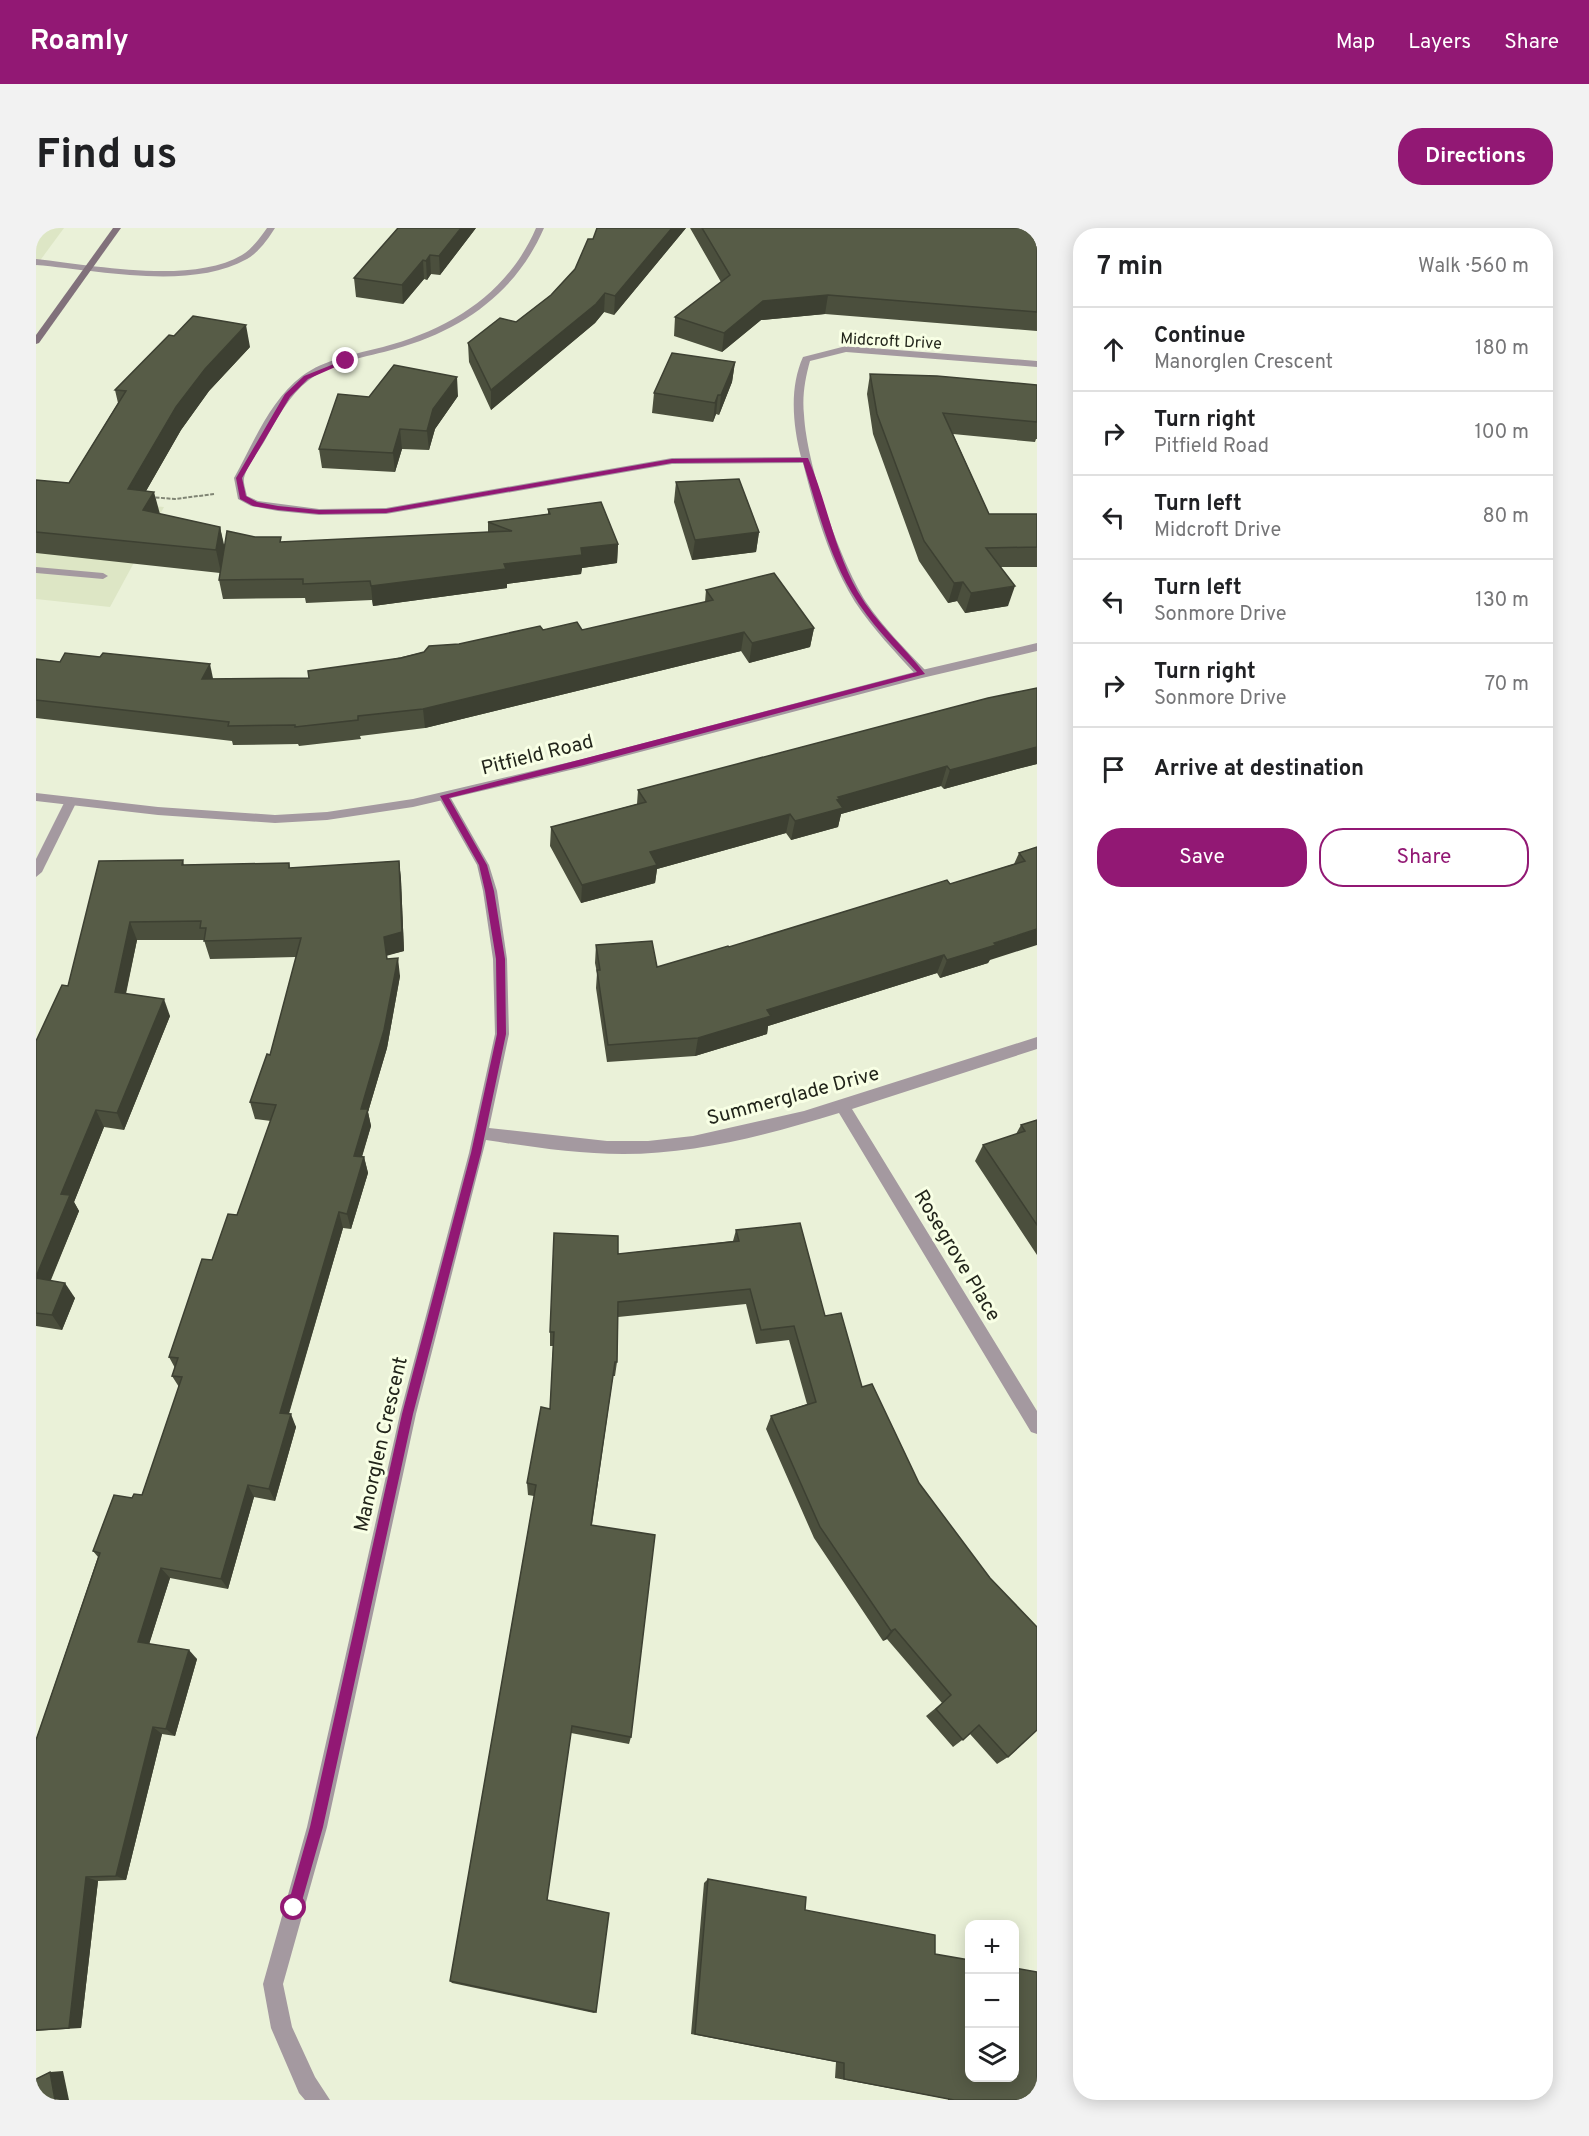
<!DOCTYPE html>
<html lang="en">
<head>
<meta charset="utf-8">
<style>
  :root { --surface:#fff; --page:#f2f2f2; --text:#202124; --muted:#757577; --line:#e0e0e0; --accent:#921874 }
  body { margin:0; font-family:Overpass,sans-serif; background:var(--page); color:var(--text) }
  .controls { position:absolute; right:18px; bottom:18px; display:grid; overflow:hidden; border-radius:12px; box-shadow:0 3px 15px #0003 }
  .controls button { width:54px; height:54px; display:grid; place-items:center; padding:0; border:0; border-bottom:2px solid var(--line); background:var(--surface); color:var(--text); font:30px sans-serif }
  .stop { position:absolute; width:18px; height:18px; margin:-14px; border:4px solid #921874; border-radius:50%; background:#fff }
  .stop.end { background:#921874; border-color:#fff; box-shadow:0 2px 6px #0008 }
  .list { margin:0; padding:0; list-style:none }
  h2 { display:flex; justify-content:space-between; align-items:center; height:78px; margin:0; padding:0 24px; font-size:26px }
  h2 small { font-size:20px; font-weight:400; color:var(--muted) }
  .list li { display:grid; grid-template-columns:39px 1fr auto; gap:18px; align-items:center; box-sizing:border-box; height:84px; padding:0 24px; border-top:2px solid var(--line) }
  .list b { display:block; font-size:22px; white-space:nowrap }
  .list p { margin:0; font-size:20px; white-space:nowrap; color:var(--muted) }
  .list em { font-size:20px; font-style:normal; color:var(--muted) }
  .actions { display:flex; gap:12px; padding:18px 24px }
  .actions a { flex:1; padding:14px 0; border:2px solid var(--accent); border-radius:24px; text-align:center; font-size:21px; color:var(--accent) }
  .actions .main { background:var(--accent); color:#fff }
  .icon { flex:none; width:33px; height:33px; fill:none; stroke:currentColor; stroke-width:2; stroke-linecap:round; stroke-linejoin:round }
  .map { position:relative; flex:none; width:1001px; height:1872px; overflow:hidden; border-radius:24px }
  header { display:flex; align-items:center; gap:36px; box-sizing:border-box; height:84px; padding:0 30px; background:var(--accent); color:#fff }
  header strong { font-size:28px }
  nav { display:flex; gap:33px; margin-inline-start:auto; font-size:21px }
  .intro { display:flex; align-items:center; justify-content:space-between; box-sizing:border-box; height:144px; padding:0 36px }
  h1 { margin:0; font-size:42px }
  .button { padding:15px 27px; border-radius:24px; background:var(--accent); color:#fff; font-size:21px; font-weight:700 }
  main { display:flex; gap:36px; padding:0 36px }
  aside { flex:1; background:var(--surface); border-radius:24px; box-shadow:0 3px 15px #0003 }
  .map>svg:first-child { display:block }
  .built { fill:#dde6c5 }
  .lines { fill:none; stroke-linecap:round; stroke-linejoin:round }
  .path { stroke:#808574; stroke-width:2; stroke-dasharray:4 1.5; stroke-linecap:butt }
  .service { fill:#a499a0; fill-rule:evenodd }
  .minor { fill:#a499a0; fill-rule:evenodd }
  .tertiary { fill:#a499a0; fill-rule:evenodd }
  .secondary { fill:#81717b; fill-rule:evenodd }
  .wall { fill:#4b4f3d }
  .shaded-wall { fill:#3d4032 }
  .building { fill:#575c47; stroke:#3d4032; stroke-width:1.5 }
  .route { fill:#921874 }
  .labels { text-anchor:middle; stroke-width:6; stroke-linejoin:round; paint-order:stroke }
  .far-street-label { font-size:16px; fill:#22251b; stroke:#f8ffe5 }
  .street-label { font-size:20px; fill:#22251b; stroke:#f8ffe5 }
</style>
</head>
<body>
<header>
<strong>Roamly</strong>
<nav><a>Map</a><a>Layers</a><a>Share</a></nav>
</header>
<div class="intro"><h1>Find us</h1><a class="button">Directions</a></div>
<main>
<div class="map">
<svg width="1001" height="1872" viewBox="0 0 1001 1872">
  <rect width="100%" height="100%" fill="#eaf1d8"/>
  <!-- built -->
  <g class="built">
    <polygon points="0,0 28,0 0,38"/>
    <polygon points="0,267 128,279 74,379 0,371"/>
  </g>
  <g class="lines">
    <!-- path -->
    <polyline class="path" points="114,269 139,271 178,266"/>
    <!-- service -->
    <polygon class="service" points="0,339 67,345 72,348 67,351 0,345"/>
    <!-- minor -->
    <g class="minor">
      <path d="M231,0h8c-7,11 -16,24 -28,31 -57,32 -149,11 -211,6v-6c57,6 155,26 206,-4 10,-6 18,-17 25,-27z"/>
      <path d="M500,0h8c-28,65 -82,102 -149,121 -29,8 -62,13 -86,31 -20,15 -33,40 -45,62 -6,10 -17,24 -20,36 -1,4 2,13 3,18l11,5 61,8 67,-1 286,-50 129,-1c-8,-31 -12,-69 2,-100l43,-11 191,15v6l-191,-15 -36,9c-5,18 -8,35 -6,54 3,51 35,144 62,187 17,25 39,47 60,69v6h-8c-22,-24 -45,-48 -63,-75 -26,-42 -40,-92 -52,-139l-131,1 -286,50 -67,1 -41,-4 -27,-5 -13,-7 -4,-21c19,-34 36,-78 68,-102 23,-17 54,-22 81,-29 68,-18 125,-54 153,-119z"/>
      <path d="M408,564l4,1 41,72 8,26 10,68 2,75 -20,94 118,13h41l45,-5 111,-25 233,-74v12l-185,60 185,302v23l-6,-2 -192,-319c-69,21 -142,41 -216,41 -46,0 -91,-7 -137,-14l-70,274 -89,413 -44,157 9,43 23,50 15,23h-25l-6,-7 -28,-65 -8,-44 44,-157 93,-413 69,-261 26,-119 -2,-75 -10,-68 -6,-26 -39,-69z"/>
      <polygon points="35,569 41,573 6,644 0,649 0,631 29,573"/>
    </g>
    <!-- tertiary -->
    <polygon class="tertiary" points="1001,415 1001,423 886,450 547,539 377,579 291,592 239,595 122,587 0,573 0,565 122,579 239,587 291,584 377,571 547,531 886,442"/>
    <!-- secondary -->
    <polygon class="secondary" points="77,0 85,0 3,115 0,116 0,107"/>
  </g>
  <!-- wall -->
  <g class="wall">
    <polygon points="440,0 404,47 395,46 391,52 388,51 367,76 320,69 318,50"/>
    <polygon points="650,0 578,87 568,84 559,95 455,182 433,134 432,115 480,94 515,67 539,41 557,11"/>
    <polygon points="654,0 1001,0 1001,103 789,86 725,92 686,124 638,108 639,89 685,54"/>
    <polygon points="214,119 173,163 145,202 110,263 123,286 184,299 188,320 246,314 452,304 452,294 512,286 512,281 582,316 581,335 546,340 545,346 471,356 471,360 337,378 336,372 270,375 269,370 187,371 183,352 184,345 0,325 0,252 33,255 82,175 79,162"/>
    <polygon points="699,134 696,154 683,187 680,186 677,194 616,185 618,165"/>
    <polygon points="834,146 1001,157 1001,211 1000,211 999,214 917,206 953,286 1001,286 1001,339 965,339 972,378 929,385 921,373 912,375 883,333 837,206 831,166"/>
    <polygon points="422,168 399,201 393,222 366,221 359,244 286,240 283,221 333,169"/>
    <polygon points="640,254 723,304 720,324 656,332 638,274"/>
    <polygon points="670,362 778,400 774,419 713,435 705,423 389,500 324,508 325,511 263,518 262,516 197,517 196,513 0,490 0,431 177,451 273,450 423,416 507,402 546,402 669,374"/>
    <polygon points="1001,460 1001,536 981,541 908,561 905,558 805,586 802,599 755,612 750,605 621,641 619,655 545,675 514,618 515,599 601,576 602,562"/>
    <polygon points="1001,619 952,735 904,750 901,745 732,798 731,806 659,828 571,834 560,760 561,745 559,735 560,717 621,739 693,719 914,656 978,636 983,625"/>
    <polygon points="147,632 148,637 253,635 254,640 363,633 365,652 368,723 351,727 351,731 364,748 351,820 332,884 335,898 326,929 328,929 332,945 315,1001 307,1000 253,1186 260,1199 239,1273 218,1269 192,1361 134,1350 113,1416 161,1431 139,1508 126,1506 90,1652 62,1653 45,1800 0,1803 0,1512 62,1329 57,1323 96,1270 106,1267 143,1159 136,1148 139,1140 133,1129 176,1032 201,987 235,893 219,891 214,874 234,827 260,729 174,731 168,712 101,712 90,766 134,788 88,902 68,899 38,974 43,983 15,1052 39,1070 26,1102 0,1098 0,813 32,758"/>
    <polygon points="1001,892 1001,1027 939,933 947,917 980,906 985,897"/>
    <polygon points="700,1002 789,1088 826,1159 972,1529 961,1536 934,1506 917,1519 890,1488 906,1475 851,1411 847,1413 778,1310 730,1201 735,1188 771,1176 753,1112 720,1116 710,1076 582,1089 581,1134 579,1148 577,1148 556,1297 595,1509 593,1516 535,1505 511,1672 560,1784 558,1785 416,1755 414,1753 498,1268 492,1267 491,1255 514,1181 517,1118 514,1118 514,1104 582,1026 697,1013"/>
    <polygon points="672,1651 769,1682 899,1726 1001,1872 912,1872 912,1871 799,1850 800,1834 655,1806 668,1655"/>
  </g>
  <!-- shaded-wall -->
  <g class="shaded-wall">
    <polygon points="425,0 440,0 404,47 403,28"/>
    <polygon points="636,0 650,0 578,87 579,68"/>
    <polygon points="394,27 395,46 391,52 390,33"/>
    <polygon points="387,32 388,51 367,76 366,57"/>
    <polygon points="569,65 568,84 559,95 455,182 455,162"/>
    <polygon points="792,67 789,86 725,92 686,124 688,105 727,73"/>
    <polygon points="210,97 214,119 173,163 145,202 98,284 92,261 140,179 169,141"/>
    <polygon points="699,134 696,154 683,187 685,167"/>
    <polygon points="421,149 422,168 399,201 393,222 391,203 397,181"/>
    <polygon points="682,167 680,186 677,194 679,175"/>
    <polygon points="364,201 366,221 359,244 357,225"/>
    <polygon points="118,264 124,286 107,282"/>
    <polygon points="184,299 189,321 185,345 180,322"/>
    <polygon points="723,304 720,324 656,332 659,312"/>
    <polygon points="582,316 581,335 546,340 545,346 471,356 471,360 337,378 335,358 468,336 545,320"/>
    <polygon points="927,354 921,373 912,375 918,355"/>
    <polygon points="979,358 972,378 929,385 935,365"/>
    <polygon points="778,400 774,419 713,435 716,415"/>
    <polygon points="708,404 705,423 389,500 387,481"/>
    <polygon points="174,436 178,455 166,451"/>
    <polygon points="1001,519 1001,536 981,541 908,561 914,542"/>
    <polygon points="911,538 905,558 805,586 802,599 755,612 759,593 802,569"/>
    <polygon points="754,586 750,605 621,641 619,655 545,675 546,657 614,624"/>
    <polygon points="363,633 365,652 368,723 350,728 348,709"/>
    <polygon points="94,694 101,712 86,782 79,764"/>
    <polygon points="1001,701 1001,717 954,732 952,735 904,750 911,732 958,715"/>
    <polygon points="908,727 901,745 732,798 731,806 659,828 662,810 731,782"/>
    <polygon points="362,730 364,748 351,820 332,884 335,898 321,944 318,928 325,881"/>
    <polygon points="128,771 134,788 88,902 81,885"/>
    <polygon points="60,882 68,899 38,974 43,983 9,1065 0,1051 0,1049 25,966"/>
    <polygon points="328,929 332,945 315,1001 311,986"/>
    <polygon points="303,984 307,1000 249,1198 244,1185"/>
    <polygon points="29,1055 39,1070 26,1102 16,1087"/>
    <polygon points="255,1186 260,1199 239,1273 233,1261"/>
    <polygon points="212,1257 218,1269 192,1361 185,1351"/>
    <polygon points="125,1340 134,1350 111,1423 102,1414"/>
    <polygon points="859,1401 851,1411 847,1413 855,1403"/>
    <polygon points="153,1422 161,1431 139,1508 130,1501"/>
    <polygon points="117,1499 126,1506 90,1652 80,1648"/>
    <polygon points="50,1649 62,1653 45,1800 33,1800"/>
    <polygon points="27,1843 33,1872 19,1872 14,1844"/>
  </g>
  <!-- building -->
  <g class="building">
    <polygon points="362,0 425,0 403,28 394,27 390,33 387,32 366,57 318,50"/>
    <polygon points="561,0 636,0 579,68 569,65 560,76 455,162 432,115 464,90 480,94 515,67 539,41 552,11 557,11"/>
    <polygon points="666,0 1001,0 1001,84 792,67 727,73 688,105 639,89 694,47"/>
    <polygon points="157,88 210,97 169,141 140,179 92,261 118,264 107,282 184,299 180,322 0,304 0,252 33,255 90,163 79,162 133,107 138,108"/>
    <polygon points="636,125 699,134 685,167 682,167 679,175 618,165"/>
    <polygon points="358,137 421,149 397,181 391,203 364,201 357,225 283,221 302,166 333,169"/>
    <polygon points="834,146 901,148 1001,157 1001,194 907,185 953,286 1001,286 1001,319 950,320 979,358 935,365 927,354 918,355 888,313 841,186"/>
    <polygon points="703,251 723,304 659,312 640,254"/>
    <polygon points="565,274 582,316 545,320 546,327 468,336 470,341 335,358 334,353 267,356 267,351 183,352 191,303 219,309 245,309 244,314 476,303 452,294 514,286 512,281"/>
    <polygon points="738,345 778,400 716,415 708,404 387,481 322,488 322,492 259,499 259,497 192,498 193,494 0,472 0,431 24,434 29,425 64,429 67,425 174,436 166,451 273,450 272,443 365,430 388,424 393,418 423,416 504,398 507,402 541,394 546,402 677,372 670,362"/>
    <polygon points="1001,460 1001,519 914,542 911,538 802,569 804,571 801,572 807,580 759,593 754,586 614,624 621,637 546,657 515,599 610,574 602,562 952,470"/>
    <polygon points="1001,619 1001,701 958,715 960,717 911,732 908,727 731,782 735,788 662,810 572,817 561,742 564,742 560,717 616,713 621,739 692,718 693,719 911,652 914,656 989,633 983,625"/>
    <polygon points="147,632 146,637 253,635 253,640 363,633 366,704 348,709 351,731 362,730 348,802 325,881 332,881 318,928 328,929 311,986 303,984 244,1185 255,1186 233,1261 212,1257 185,1351 125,1340 102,1414 153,1422 130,1501 117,1499 80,1648 50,1649 33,1800 0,1802 0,1512 64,1325 57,1323 78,1267 96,1270 98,1266 106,1267 146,1149 136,1148 142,1130 133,1129 166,1031 176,1032 192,986 201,987 240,877 214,874 231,826 234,827 265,710 168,713 170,700 164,700 165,693 94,694 79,764 128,771 81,885 60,882 25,966 34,967 0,1049 0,813 26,757 32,758 63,633"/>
    <polygon points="1001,892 1001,997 947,917 989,903 985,897"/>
    <polygon points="764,995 789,1088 805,1085 826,1159 836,1156 883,1255 954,1350 1001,1399 1001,1502 972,1529 943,1497 927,1512 900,1481 915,1467 859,1401 855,1403 784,1299 735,1188 780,1174 758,1098 725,1102 714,1061 582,1074 581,1134 579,1134 555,1297 619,1307 595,1509 536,1498 511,1672 573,1685 560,1784 414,1753 500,1257 491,1255 505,1179 514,1181 518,1104 514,1104 518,1005 582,1008 582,1026 703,1013 700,1002"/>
    <polygon points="0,1050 29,1055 16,1087 0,1085"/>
    <polygon points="672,1651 770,1669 769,1682 899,1707 899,1726 933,1732 933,1850 978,1850 978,1740 1001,1744 1001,1872 918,1872 808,1851 808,1835 659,1806"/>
    <polygon points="14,1844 19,1872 0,1872 0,1851"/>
  </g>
  <!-- route -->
  <path class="route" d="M308,132l5,1 -41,18 -18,18 -48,81 4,18 11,6 21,4 41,4 67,-1 286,-50 136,-1c19,44 26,92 50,134 18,31 46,54 67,82l-341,91 -135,33 38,67 7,26 11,68 1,75 -25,119 -68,261 -90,413 -23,81 -2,4 -4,2 -5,-2 -2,-4 23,-81 92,-413 69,-261 26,-119 -1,-75 -11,-68 -6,-26 -39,-69 477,-124c-23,-25 -48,-50 -65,-79 -24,-40 -35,-87 -49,-131l-131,1 -286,50 -67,1 -41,-4 -25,-4 -13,-7 -4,-21 49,-84 19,-18z"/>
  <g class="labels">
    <!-- far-street labels -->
    <g class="far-street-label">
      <text transform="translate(855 112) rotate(3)" y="6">Midcroft Drive</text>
    </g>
    <!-- street labels -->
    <g class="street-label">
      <text transform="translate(501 526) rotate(-14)" y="7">Pitfield Road</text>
      <text transform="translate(757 867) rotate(-15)" y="7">Summerglade Drive</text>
      <text transform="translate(922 1027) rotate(59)" y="7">Rosegrove Place</text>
      <text transform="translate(344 1216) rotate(-77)" y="7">Manorglen Crescent</text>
    </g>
  </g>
</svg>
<div class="controls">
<button>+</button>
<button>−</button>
<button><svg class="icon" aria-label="layers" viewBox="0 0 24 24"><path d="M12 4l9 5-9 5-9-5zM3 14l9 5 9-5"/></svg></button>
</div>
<div class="stop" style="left:258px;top:1680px"></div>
<div class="stop end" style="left:310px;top:133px"></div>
</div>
<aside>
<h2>7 min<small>Walk · 560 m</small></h2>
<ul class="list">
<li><svg class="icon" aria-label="ahead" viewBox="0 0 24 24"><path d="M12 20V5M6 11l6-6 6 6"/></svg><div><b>Continue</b><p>Manorglen Crescent</p></div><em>180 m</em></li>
<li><svg class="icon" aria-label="right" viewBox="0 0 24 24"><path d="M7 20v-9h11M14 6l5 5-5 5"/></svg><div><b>Turn right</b><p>Pitfield Road</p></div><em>100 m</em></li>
<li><svg class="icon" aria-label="left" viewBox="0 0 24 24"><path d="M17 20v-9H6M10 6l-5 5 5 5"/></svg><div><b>Turn left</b><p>Midcroft Drive</p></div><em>80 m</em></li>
<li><svg class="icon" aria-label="left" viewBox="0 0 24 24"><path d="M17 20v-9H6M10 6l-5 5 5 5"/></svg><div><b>Turn left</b><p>Sonmore Drive</p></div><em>130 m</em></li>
<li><svg class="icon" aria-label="right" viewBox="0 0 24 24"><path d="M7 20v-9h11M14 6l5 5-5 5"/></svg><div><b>Turn right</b><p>Sonmore Drive</p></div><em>70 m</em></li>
<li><svg class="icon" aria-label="arrive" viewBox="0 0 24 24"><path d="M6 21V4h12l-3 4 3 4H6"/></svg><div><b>Arrive at destination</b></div></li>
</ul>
<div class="actions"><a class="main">Save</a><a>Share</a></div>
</aside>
</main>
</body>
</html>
